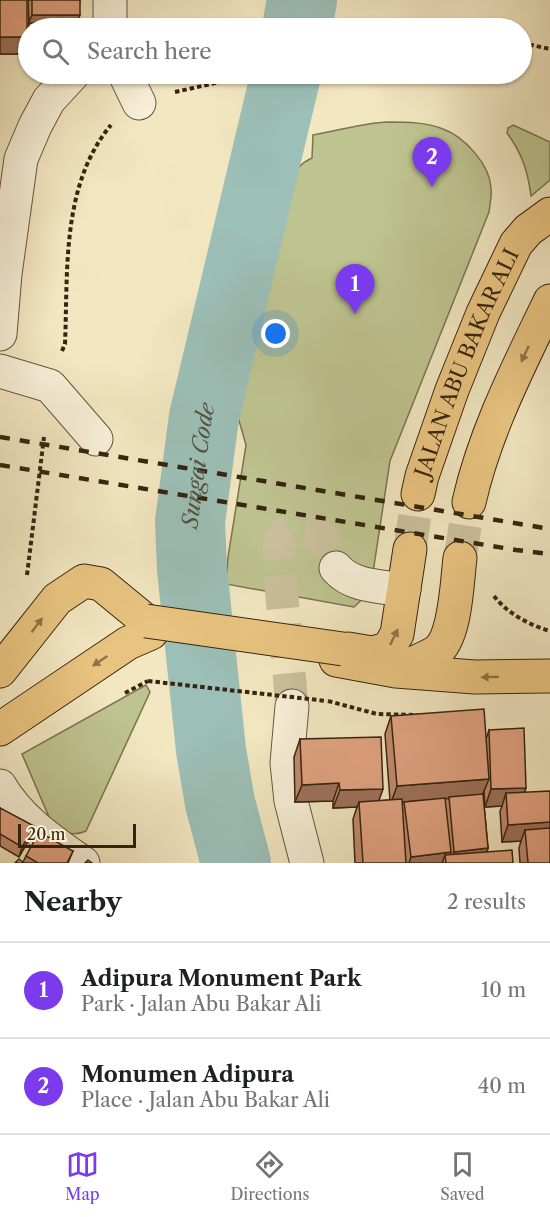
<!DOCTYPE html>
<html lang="en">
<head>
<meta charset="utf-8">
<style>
  :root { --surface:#fff; --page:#f6f6f6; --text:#202124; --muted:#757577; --line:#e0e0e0; --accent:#7c3aed }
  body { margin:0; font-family:"Libre Caslon Text",serif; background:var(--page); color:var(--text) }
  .scale { position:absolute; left:18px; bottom:15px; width:118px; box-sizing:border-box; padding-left:6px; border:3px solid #362410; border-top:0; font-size:16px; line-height:21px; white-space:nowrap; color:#362410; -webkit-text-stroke:4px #f7efd7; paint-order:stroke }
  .you { position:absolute; left:276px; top:334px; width:21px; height:21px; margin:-15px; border:4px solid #fff; border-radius:50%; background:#1a73e8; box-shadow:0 0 0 9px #1a73e833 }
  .badge { display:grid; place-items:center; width:39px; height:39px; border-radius:50%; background:var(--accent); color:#fff; font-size:20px; font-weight:700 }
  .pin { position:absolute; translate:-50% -50px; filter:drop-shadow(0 2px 3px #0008) }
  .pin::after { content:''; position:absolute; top:32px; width:21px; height:18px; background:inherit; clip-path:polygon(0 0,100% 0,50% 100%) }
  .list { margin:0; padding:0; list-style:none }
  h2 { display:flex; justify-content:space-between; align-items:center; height:78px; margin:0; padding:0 24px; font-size:26px }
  h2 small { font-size:20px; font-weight:400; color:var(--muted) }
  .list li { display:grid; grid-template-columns:39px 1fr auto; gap:18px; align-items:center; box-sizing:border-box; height:96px; padding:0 24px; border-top:2px solid var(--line) }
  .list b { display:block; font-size:22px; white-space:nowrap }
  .list p { margin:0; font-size:20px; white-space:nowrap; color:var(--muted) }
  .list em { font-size:20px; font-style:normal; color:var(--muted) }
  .icon { flex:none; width:33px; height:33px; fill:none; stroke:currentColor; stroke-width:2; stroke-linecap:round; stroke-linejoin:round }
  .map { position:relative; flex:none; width:550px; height:863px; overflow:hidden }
  .search { position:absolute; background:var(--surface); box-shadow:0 2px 4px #0004; left:18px; right:18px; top:18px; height:66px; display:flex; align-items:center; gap:15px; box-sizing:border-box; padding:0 21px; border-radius:33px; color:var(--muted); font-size:22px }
  .sheet { height:270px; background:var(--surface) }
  nav { display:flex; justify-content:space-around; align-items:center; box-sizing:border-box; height:84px; border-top:2px solid var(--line); background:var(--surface); font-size:16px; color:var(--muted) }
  nav a { display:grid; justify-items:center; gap:3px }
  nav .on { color:var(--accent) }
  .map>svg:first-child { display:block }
  .green { fill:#bec490; stroke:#7a7450; stroke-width:1.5 }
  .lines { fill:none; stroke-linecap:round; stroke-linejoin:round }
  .river { stroke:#9cbfb7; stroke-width:70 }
  .minor-tunnel { stroke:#ccc09e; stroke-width:33; stroke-dasharray:33 16; stroke-linecap:butt }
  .major-tunnel { stroke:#ccc09e; stroke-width:33; stroke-dasharray:33 16; stroke-linecap:butt }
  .minor-casing { stroke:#65553c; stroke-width:35 }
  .major-casing { stroke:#362410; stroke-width:35 }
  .path { stroke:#362410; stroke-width:4; stroke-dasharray:4.5 3; stroke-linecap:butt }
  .minor { stroke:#f7efd7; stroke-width:33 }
  .major { stroke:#e9c480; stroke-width:33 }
  .rail { stroke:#362410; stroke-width:4.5; stroke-dasharray:10 10; stroke-linecap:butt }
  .major-bridge-casing { stroke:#362410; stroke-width:35; stroke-linecap:butt }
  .path-bridge { stroke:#362410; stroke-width:4; stroke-dasharray:4.5 3; stroke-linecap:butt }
  .major-bridge { stroke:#e9c480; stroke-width:33 }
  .wall { fill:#c18b6e; stroke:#362410; stroke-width:1.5 }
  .shaded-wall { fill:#9d715a; stroke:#362410; stroke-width:1.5 }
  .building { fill:#e0a280; stroke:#362410; stroke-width:1.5 }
  .oneway { fill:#907448 }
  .labels { text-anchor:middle; stroke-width:5; stroke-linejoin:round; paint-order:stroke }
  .street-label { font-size:21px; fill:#362410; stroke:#f7efd7 }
  .water-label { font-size:22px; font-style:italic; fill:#555242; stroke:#f7efd7 }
</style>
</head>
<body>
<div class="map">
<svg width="550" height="863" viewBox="0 0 550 863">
  <rect width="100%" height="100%" fill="#f2e7c1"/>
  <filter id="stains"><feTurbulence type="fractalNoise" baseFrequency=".00333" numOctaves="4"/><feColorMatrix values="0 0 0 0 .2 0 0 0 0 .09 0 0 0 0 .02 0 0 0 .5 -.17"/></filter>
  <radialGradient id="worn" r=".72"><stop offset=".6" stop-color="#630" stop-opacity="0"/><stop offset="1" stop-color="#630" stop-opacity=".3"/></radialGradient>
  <!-- green -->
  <g class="green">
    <path d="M388,122c18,0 38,0 55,7 22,8 47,36 48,59 1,8 -1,16 -2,24l-99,249 -20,131 -16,15 -128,-23 2,-27 18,-112 -8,-28 53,-237c5,-11 10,-17 21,-22l1,-23c25,-4 49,-12 75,-13z"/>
    <path d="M513,125l37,17v38l-19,16c-3,-24 -9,-43 -24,-63l1,-5z"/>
    <path d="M146,685l4,7 -64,139c-15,7 -29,0 -37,-14l-27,-63z"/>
  </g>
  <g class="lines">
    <!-- river -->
    <g class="river">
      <polyline points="297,28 302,0"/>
      <path id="s1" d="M236,863l-16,-60 -9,-53 -19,-181 -2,-47 14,-105 82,-343"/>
    </g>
    <!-- minor-tunnel -->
    <path class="minor-tunnel" d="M292,706l-13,-142c0,-9 -1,-20 4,-28 9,-12 30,-8 39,2 7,8 10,20 14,30"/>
    <!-- major-tunnel -->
    <g class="major-tunnel">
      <polyline points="410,549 418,494"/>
      <polyline points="460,558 469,502"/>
    </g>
    <defs>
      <g id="minor">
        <polyline points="110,0 110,28"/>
        <polyline points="125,74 139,103"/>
        <polyline points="0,334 5,274 21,159 35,126 49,100 73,74"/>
        <polyline points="0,371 50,386 96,439"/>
        <path d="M336,568c16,19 45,18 68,22"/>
        <polyline points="292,706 287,763 291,801 307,863"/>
        <path d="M0,786c20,34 52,55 83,77"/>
      </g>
      <g id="major">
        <path id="s2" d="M418,494l4,-18 30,-86 31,-77 33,-69 12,-14 22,-16"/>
        <path d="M469,502c16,-71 50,-136 81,-201"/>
        <polyline points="348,649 372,653 388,649 397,634 410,549"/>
        <polyline points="336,660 396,671 475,677 550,676"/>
        <path d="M398,670c12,-6 27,-11 38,-18 20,-14 21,-71 24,-94"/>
        <polyline points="0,671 57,599 84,581 101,584 146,621"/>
        <polyline points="0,729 128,643 151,633"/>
      </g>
    </defs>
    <!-- minor casing -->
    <use href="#minor" class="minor-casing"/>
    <!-- major casing -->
    <use href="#major" class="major-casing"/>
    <!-- path -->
    <g class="path">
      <polyline points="522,43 550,49"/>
      <polyline points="175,92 256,74"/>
      <path d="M62,351l3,-7c3,-73 -4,-159 46,-219"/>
      <polyline points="27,575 44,437"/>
      <path d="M494,596c13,17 35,29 56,35"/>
      <polyline points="125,693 148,681"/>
      <polyline points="328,701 377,714 417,715"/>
    </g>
    <!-- minor -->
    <use href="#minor" class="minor"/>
    <!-- major -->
    <use href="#major" class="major"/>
    <!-- rail -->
    <g class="rail">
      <polyline points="0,437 550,529"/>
      <polyline points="0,465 516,550 550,554"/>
    </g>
    <defs>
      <polyline id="major-bridge" points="146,621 343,649"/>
    </defs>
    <!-- major-bridge casing -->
    <use href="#major-bridge" class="major-bridge-casing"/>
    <!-- path-bridge -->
    <polyline class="path-bridge" points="148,681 327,701"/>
    <!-- major-bridge -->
    <use href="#major-bridge" class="major-bridge"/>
  </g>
  <!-- wall -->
  <g class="wall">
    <polygon points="0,0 27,31 29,25 28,0 80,0 76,24 81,28 28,28 28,64 26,64 26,39 20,54 0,54"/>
    <polygon points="391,716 486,739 489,730 525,792 550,863 520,863 519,848 521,841 502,842 500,811 502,806 485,807 484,791 483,795 488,848 487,852 513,863 355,863 353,819 357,807 333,808 333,801 295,802 294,757 300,739 379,801 390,800 385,734"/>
    <polygon points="0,808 31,836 19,857 0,846"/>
    <polygon points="73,851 68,863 15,863 23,862 26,856"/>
  </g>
  <!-- shaded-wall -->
  <g class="shaded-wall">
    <polygon points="32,15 80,15 76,25 28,24"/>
    <polygon points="0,37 27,37 20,54 0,54"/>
    <polygon points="489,779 482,796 391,803 397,786"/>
    <polygon points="339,783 333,801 295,802 302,785"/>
    <polygon points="526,788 520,805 506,793 502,806 485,807 491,789"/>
    <polygon points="383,789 377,806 359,802 357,807 333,808 340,790"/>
    <polygon points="550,822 550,839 525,830 521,841 502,842 508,825"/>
    <polygon points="34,826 31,836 19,857 22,847"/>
    <polygon points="488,848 483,863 450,863 454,852"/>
    <polygon points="451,852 447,863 445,855 442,863 409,863 411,857"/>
  </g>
  <!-- building -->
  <g class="building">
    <rect x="0" y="0" width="27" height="37"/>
    <rect x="32" y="0" width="48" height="15"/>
    <polygon points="29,23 81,24 81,28 29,28"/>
    <polygon points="484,709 489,779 397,786 391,716"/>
    <polygon points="524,728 526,788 491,789 489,730"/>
    <polygon points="381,737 383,789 340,790 339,783 302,785 300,739"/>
    <polygon points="550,791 550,822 508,825 506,793"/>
    <polygon points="483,794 488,848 454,852 449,797"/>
    <polygon points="445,798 451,852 411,857 404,802"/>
    <polygon points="402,799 406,863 363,863 359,802"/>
    <polygon points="0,808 34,826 22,847 0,834"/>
    <polygon points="550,828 550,863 528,863 525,830"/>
    <polygon points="39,832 73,851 67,863 38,863 26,856"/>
    <polygon points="512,850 513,863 446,863 445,855"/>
    <polygon points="19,859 24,863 15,863"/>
    <polygon points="88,860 92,863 85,863"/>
  </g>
  <!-- one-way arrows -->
  <defs><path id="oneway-solid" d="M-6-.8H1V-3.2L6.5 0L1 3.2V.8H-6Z" transform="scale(1.5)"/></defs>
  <g class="oneway">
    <use href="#oneway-solid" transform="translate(525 354) rotate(115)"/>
    <use href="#oneway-solid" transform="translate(37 625) rotate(-53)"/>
    <use href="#oneway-solid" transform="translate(394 637) rotate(-64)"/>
    <use href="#oneway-solid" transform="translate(100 661) rotate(146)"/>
    <use href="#oneway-solid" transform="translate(490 677) rotate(179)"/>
  </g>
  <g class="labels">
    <!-- street labels -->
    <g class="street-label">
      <text dy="7" stroke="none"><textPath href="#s2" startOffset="140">JALAN ABU BAKAR ALI</textPath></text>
    </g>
    <!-- water labels -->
    <g class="water-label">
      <text dy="8" stroke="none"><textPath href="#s1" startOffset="402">Sungai Code</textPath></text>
    </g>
  </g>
  <rect width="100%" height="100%" filter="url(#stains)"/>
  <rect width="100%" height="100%" fill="url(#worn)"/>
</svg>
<div class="scale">20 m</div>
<div class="you"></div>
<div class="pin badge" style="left:355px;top:314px">1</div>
<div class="pin badge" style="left:432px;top:187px">2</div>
<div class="search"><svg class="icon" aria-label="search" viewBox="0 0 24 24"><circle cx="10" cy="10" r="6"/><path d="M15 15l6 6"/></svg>Search here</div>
</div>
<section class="sheet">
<h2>Nearby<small>2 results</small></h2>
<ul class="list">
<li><span class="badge">1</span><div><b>Adipura Monument Park</b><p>Park · Jalan Abu Bakar Ali</p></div><em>10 m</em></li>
<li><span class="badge">2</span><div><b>Monumen Adipura</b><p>Place · Jalan Abu Bakar Ali</p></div><em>40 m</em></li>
</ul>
</section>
<nav>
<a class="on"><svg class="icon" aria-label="map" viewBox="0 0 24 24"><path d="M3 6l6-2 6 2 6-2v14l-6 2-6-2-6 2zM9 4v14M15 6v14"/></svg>Map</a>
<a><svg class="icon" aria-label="directions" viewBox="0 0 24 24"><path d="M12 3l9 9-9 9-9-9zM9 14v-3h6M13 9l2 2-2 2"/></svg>Directions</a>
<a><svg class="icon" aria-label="saved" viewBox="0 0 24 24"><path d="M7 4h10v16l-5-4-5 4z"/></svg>Saved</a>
</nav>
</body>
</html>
